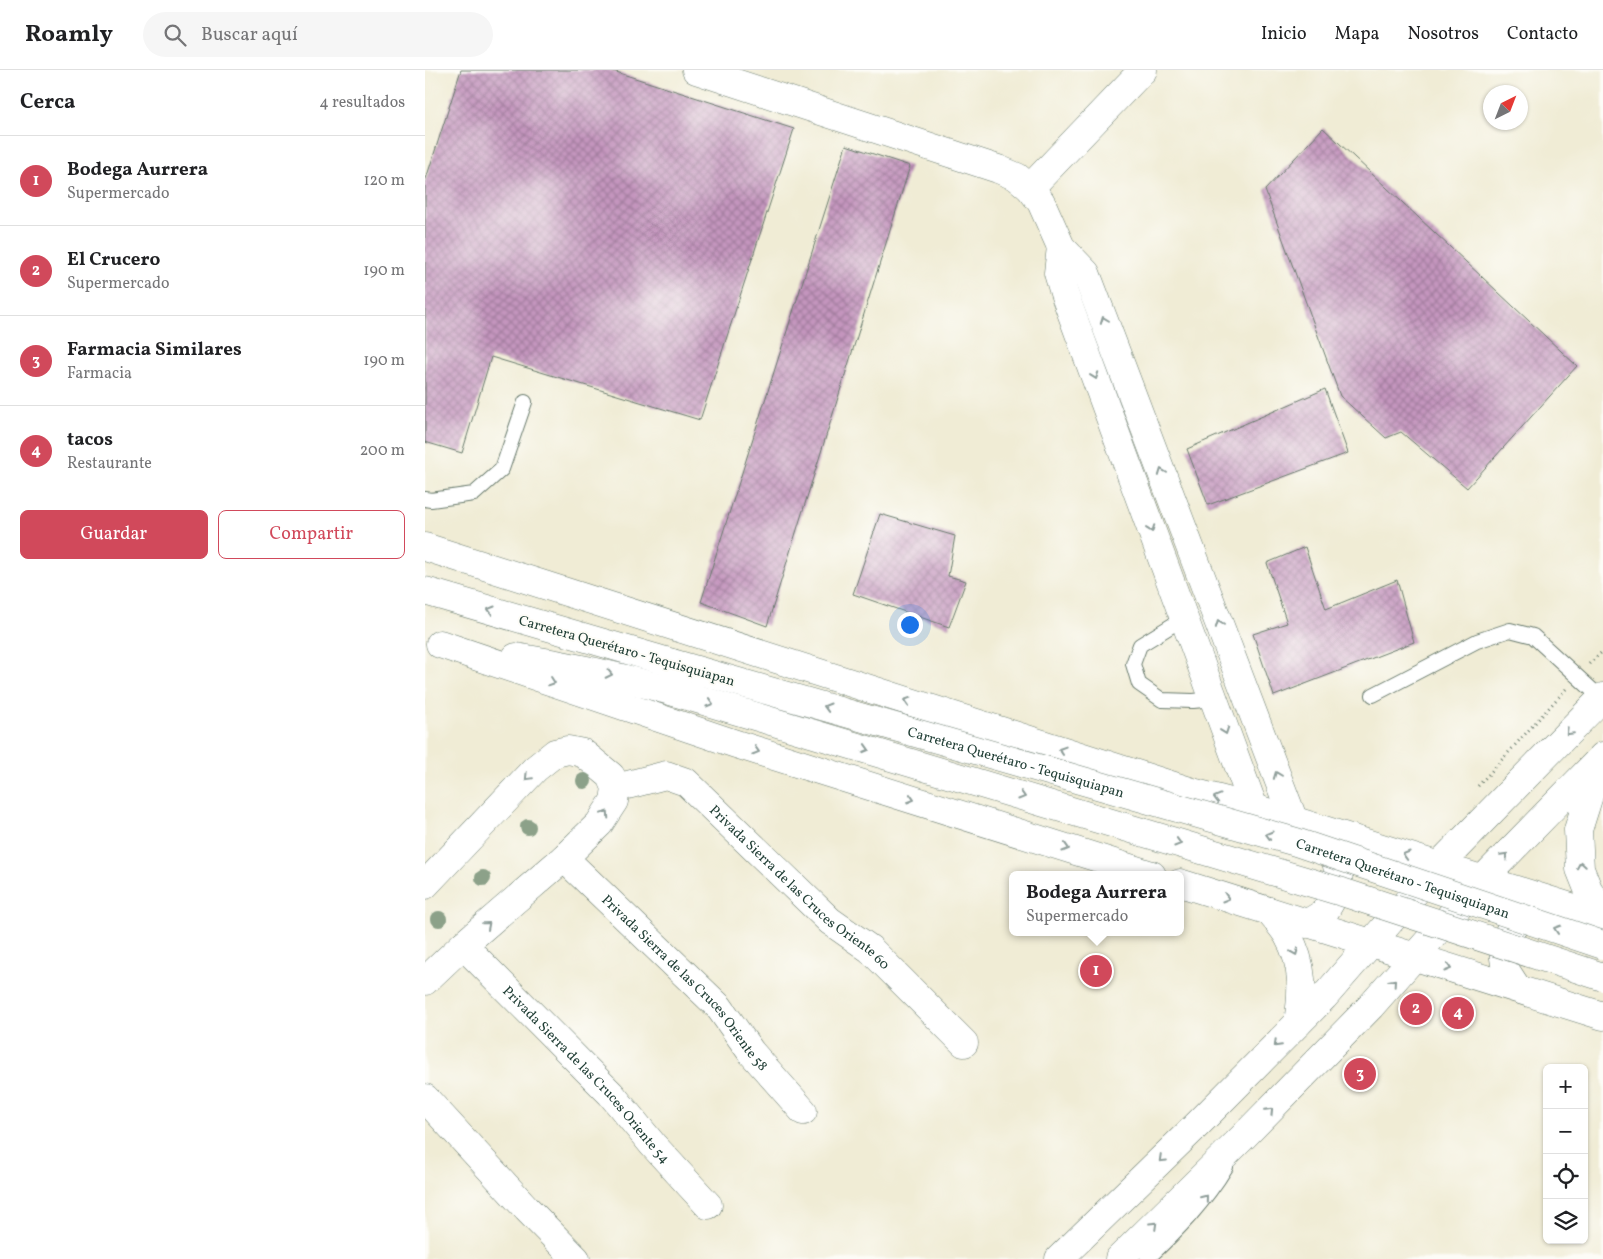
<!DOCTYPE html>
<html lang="es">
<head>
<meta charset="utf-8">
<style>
  :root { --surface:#fff; --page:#f6f6f6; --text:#202124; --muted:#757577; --line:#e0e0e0; --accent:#d1495b }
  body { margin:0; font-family:Vollkorn,serif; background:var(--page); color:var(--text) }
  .controls { position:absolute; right:15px; bottom:15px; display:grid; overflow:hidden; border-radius:8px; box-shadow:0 1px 4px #0004 }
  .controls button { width:45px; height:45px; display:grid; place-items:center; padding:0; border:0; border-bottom:1px solid var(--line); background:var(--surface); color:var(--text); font:25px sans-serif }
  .compass { position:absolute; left:1058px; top:15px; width:45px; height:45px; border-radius:50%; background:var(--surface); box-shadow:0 1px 4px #0004; rotate:42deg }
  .you { position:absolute; left:484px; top:554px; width:18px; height:18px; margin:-12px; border:4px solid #fff; border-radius:50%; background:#1a73e8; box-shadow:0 0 0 8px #1a73e833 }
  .badge { display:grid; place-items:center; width:32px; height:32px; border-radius:50%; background:var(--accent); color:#fff; font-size:16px; font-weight:700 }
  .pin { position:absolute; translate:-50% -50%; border:2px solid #fff; box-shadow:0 1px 5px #0006 }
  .popup { position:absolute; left:584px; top:801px; width:175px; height:65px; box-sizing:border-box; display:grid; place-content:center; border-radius:8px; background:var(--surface); filter:drop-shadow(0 1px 4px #0005); font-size:16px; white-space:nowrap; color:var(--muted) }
  .popup b { font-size:19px; color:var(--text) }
  .popup::after { content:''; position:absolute; left:50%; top:100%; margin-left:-10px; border:10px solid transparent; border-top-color:var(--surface) }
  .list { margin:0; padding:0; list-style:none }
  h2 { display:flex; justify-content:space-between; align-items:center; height:65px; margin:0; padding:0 20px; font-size:21px }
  h2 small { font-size:16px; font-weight:400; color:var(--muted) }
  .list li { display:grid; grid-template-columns:32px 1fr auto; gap:15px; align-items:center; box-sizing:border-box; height:90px; padding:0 20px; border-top:1px solid var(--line) }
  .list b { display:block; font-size:19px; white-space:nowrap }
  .list p { margin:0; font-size:16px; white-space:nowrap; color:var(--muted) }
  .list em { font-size:16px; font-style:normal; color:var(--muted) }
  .actions { display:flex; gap:10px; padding:15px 20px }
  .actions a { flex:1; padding:11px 0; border:1px solid var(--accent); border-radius:8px; text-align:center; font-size:18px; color:var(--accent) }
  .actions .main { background:var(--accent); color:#fff }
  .icon { flex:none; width:28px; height:28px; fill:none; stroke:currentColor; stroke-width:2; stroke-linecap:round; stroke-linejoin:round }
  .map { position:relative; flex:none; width:1178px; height:1189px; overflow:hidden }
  header { display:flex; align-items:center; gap:30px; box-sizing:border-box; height:70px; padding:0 25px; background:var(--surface); border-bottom:1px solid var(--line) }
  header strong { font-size:24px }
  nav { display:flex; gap:28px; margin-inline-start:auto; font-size:18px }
  .search { width:350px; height:45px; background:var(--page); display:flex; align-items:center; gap:12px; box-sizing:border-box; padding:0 18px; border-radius:28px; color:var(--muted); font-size:19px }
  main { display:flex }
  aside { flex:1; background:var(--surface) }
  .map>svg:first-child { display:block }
  .building { fill:url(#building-cross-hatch) }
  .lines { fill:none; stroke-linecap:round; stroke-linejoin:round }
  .lane-casing { stroke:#687a6c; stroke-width:16 }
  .street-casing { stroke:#687a6c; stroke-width:29 }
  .secondary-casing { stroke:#687a6c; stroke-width:29 }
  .path { stroke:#687a6c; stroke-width:3; stroke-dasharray:1 4; stroke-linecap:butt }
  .lane { stroke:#fff; stroke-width:14 }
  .street { stroke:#fff; stroke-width:28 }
  .secondary { stroke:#fff; stroke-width:28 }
  .secondary-bridge-casing { stroke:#687a6c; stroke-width:29; stroke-linecap:butt }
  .secondary-bridge { stroke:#fff; stroke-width:28 }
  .tree { fill:#8ca189 }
  .oneway { stroke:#8f9e9a }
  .labels { text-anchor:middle; stroke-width:4; stroke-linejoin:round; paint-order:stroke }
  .street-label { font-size:14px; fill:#1f3d34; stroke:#fdfcf7 }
</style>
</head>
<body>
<header>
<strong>Roamly</strong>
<div class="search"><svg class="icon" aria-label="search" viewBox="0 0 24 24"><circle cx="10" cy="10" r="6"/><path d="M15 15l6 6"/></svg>Buscar aquí</div>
<nav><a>Inicio</a><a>Mapa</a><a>Nosotros</a><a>Contacto</a></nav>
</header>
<main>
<aside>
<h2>Cerca<small>4 resultados</small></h2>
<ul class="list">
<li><span class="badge">1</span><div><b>Bodega Aurrera</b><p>Supermercado</p></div><em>120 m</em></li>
<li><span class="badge">2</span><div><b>El Crucero</b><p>Supermercado</p></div><em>190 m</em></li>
<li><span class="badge">3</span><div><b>Farmacia Similares</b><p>Farmacia</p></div><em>190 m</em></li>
<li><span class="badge">4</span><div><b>tacos</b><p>Restaurante</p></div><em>200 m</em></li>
</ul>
<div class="actions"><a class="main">Guardar</a><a>Compartir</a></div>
</aside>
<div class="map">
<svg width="1178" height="1189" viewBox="0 0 1178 1189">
  <defs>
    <pattern id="building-cross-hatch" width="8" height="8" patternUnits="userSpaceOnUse" patternTransform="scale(1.25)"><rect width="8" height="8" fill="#c495be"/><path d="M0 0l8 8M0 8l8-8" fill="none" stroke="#9f7b9b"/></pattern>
  </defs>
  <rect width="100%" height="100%" fill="#fdfcf7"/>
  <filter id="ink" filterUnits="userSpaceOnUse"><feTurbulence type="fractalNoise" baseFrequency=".02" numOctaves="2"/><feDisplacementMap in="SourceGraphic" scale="10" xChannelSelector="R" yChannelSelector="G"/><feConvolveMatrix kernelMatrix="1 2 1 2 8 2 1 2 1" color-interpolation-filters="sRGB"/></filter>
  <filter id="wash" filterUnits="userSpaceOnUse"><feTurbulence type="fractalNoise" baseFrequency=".0096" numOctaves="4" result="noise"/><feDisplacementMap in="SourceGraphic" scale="20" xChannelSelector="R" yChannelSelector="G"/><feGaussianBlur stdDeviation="1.12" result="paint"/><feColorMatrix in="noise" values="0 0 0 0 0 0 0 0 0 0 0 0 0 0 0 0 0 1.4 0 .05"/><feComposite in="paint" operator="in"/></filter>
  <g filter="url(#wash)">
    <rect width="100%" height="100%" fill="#f0ecd5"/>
    <g id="blocks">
      <!-- building -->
      <g class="building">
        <polygon points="36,0 185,0 369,59 275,350 66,287 37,383 0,372 0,112"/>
        <polygon points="898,58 1152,296 1042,418 976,362 961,368 915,326 840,120"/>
        <polygon points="421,75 485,96 342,556 276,532"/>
        <polygon points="900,319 923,383 783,435 762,379"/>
        <polygon points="455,444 530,466 523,506 541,511 524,557 428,524"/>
        <polygon points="880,477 901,539 972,510 989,572 849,626 828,564 862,553 842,493"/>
      </g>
    </g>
  </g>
  <g filter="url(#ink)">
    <use href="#blocks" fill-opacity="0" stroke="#687a6c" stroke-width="1"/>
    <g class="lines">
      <defs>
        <g id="lane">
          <polyline points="0,429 6,430 49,424 77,399 100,332"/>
          <polyline points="759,548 715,575 708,594 714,614 737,630 768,631 789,629"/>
          <polyline points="948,625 1052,571 1085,560 1108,566 1177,629"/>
          <path d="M722,1189c30,-28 58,-57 79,-92"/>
        </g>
        <g id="street">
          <polyline points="271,0 573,99 592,107 605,118 616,132 636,177 661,203 869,751"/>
          <polyline points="605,118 718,0"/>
          <polyline points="636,177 633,203 639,223 829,738"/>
          <path id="s1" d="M191,718l50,-13 20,7 144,139 40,28 94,94"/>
          <path id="s2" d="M139,788l155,149 32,45 52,59"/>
          <polyline points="0,815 110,699 130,683 143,680 158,683 186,706 191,718 189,731 174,754 139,788 38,875 0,911"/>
          <path id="s3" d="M38,875l148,149 42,51 55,60"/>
          <polyline points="0,1028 102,1139 151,1189"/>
        </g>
        <g id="secondary">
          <polyline points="0,477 771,723 829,738 1178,847"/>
          <polyline points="0,521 247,593"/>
          <polyline points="15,574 311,674 727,805"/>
          <path d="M91,587c51,8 99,18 148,32"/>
          <polyline points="1174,694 1153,760 1155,799 1165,824 1178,837"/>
          <polyline points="755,813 1178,946"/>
          <path d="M844,841c6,8 14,16 19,25 16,29 15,55 10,87"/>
          <polyline points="881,854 899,843 910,824 914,804 909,783 897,769"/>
          <polyline points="1092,918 1081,901 1078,881 1084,862 1097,846 1116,837"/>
          <polyline points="634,1189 773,1054 899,927 1014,795 1178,627"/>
          <polyline points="694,1189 818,1067 946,936 1058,809 1178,686"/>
        </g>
      </defs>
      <!-- lane casing -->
      <use href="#lane" class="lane-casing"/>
      <!-- street casing -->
      <use href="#street" class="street-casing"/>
      <!-- secondary casing -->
      <use href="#secondary" class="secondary-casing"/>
      <!-- path -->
      <g class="path">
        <polyline points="1164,594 1178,581"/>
        <polyline points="1053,716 1141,619"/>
      </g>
      <!-- lane -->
      <use href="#lane" class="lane"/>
      <!-- street -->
      <use href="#street" class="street"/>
      <!-- secondary -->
      <use href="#secondary" class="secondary"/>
      <defs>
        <g id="secondary-bridge">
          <path id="s4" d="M247,593l624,179 307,103"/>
          <polyline points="239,619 917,822 1178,907"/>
        </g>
      </defs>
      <!-- secondary-bridge casing -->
      <use href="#secondary-bridge" class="secondary-bridge-casing"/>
      <!-- secondary-bridge -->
      <use href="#secondary-bridge" class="secondary-bridge"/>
    </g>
    <!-- trees -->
    <g class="tree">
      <circle cx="159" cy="711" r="8"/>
      <circle cx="103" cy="757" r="8"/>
      <circle cx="58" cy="808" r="8"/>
      <circle cx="14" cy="849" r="8"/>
    </g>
    <!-- one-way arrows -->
    <defs><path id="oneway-chevron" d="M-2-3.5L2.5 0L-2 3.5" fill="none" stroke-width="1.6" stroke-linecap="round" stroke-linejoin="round" transform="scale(1.25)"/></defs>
    <g class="oneway">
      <use href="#oneway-chevron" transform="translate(679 250) rotate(-111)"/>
      <use href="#oneway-chevron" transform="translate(670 306) rotate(70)"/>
      <use href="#oneway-chevron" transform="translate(737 402) rotate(-111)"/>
      <use href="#oneway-chevron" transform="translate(726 459) rotate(70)"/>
      <use href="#oneway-chevron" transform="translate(66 540) rotate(-164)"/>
      <use href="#oneway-chevron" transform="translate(794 554) rotate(-111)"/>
      <use href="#oneway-chevron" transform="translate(184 604) rotate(12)"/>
      <use href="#oneway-chevron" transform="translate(127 612) rotate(19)"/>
      <use href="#oneway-chevron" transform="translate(482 631) rotate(-162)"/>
      <use href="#oneway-chevron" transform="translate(285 633) rotate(17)"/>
      <use href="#oneway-chevron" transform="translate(402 637) rotate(-164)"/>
      <use href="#oneway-chevron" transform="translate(800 661) rotate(70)"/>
      <use href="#oneway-chevron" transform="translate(1144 662) rotate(135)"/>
      <use href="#oneway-chevron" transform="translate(441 679) rotate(17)"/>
      <use href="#oneway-chevron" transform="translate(637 680) rotate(-162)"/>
      <use href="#oneway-chevron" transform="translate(331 681) rotate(17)"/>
      <use href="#oneway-chevron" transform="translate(852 705) rotate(-111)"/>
      <use href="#oneway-chevron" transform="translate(103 707) rotate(134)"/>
      <use href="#oneway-chevron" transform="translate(597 726) rotate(17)"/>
      <use href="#oneway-chevron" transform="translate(792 728) rotate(-165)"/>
      <use href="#oneway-chevron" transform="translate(486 729) rotate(17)"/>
      <use href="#oneway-chevron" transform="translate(181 744) rotate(-56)"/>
      <use href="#oneway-chevron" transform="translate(844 765) rotate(-164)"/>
      <use href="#oneway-chevron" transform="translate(753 773) rotate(17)"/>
      <use href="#oneway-chevron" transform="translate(641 778) rotate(17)"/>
      <use href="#oneway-chevron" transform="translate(981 785) rotate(-164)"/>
      <use href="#oneway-chevron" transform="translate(1080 786) rotate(-46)"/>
      <use href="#oneway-chevron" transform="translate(1156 795) rotate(-99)"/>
      <use href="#oneway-chevron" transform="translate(801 828) rotate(17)"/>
      <use href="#oneway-chevron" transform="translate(62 855) rotate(-41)"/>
      <use href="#oneway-chevron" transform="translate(1132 859) rotate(-162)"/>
      <use href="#oneway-chevron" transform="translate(870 882) rotate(68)"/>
      <use href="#oneway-chevron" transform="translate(1023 898) rotate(17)"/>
      <use href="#oneway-chevron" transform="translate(968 912) rotate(-49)"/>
      <use href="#oneway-chevron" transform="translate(852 974) rotate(135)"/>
      <use href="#oneway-chevron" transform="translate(845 1041) rotate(-46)"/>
      <use href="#oneway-chevron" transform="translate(737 1089) rotate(136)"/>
      <use href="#oneway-chevron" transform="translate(780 1128) rotate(-51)"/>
      <use href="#oneway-chevron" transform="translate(729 1155) rotate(-44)"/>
    </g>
  </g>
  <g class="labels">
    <!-- street labels -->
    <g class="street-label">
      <text transform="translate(202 580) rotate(16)" y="5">Carretera Querétaro - Tequisquiapan</text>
      <text dy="5" stroke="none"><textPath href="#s4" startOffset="358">Carretera Querétaro - Tequisquiapan</textPath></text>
      <text dy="5" stroke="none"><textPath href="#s4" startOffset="762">Carretera Querétaro - Tequisquiapan</textPath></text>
      <text dy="5" stroke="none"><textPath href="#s1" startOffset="228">Privada Sierra de las Cruces Oriente 60</textPath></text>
      <text dy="5" stroke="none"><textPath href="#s2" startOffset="174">Privada Sierra de las Cruces Oriente 58</textPath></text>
      <text dy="5" stroke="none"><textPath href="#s3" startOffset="179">Privada Sierra de las Cruces Oriente 54</textPath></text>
    </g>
  </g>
</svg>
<div class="controls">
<button>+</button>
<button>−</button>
<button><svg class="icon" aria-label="locate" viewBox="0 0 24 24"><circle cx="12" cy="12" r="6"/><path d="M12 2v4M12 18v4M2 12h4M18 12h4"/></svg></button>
<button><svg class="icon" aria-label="layers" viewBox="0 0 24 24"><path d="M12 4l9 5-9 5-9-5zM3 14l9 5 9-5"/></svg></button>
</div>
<svg class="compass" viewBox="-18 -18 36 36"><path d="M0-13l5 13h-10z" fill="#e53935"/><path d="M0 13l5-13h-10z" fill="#757577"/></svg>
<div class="you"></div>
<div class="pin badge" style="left:671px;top:901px">1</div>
<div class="popup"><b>Bodega Aurrera</b>Supermercado</div>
<div class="pin badge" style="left:991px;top:939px">2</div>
<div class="pin badge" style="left:935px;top:1004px">3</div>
<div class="pin badge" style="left:1033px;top:943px">4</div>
</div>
</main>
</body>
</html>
